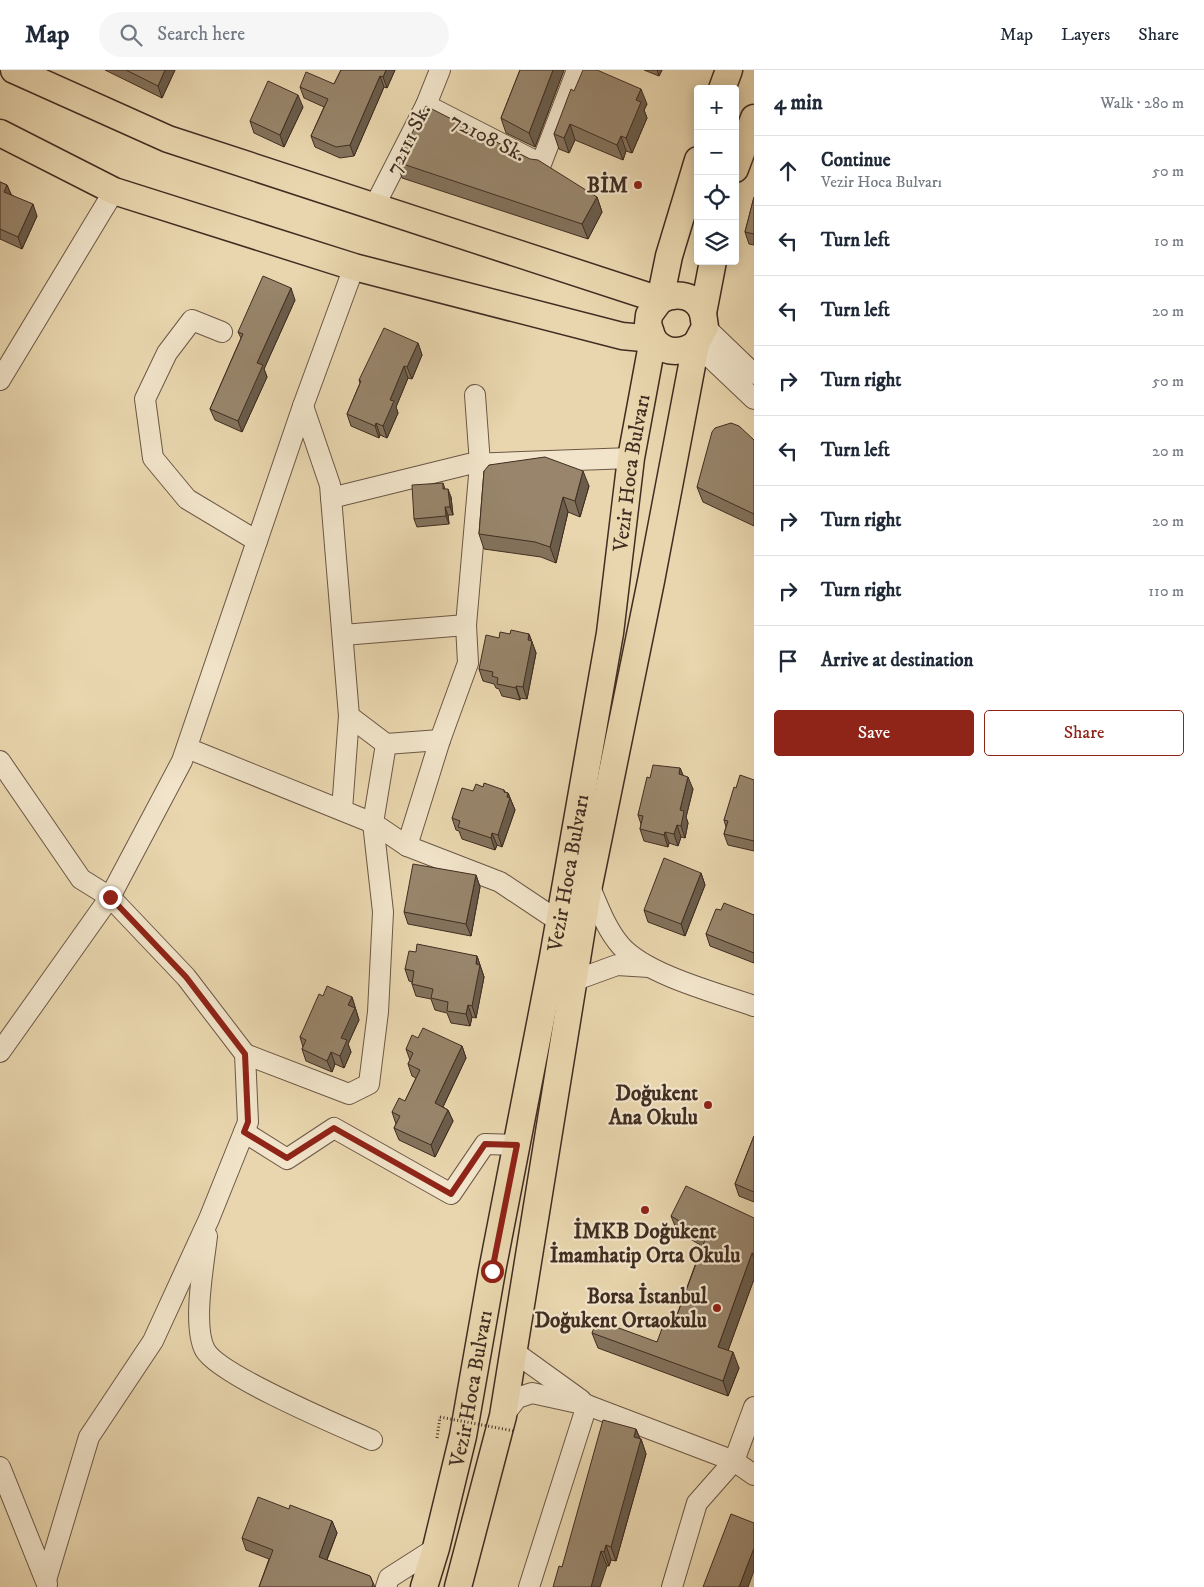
<!DOCTYPE html>
<html lang="en">
<head>
<meta charset="utf-8">
<style>
  :root { --surface:#fff; --page:#f6f6f7; --text:#1f2937; --muted:#747a83; --line:#e0e1e3; --accent:#8f2418 }
  body { margin:0; font-family:"IM FELL DW Pica",serif; background:var(--page); color:var(--text) }
  .controls { position:absolute; right:15px; top:15px; display:grid; overflow:hidden; border-radius:5px; box-shadow:0 2px 12px #0003 }
  .controls button { width:45px; height:45px; display:grid; place-items:center; padding:0; border:0; border-bottom:1px solid var(--line); background:var(--surface); color:var(--text); font:25px sans-serif }
  .stop { position:absolute; width:15px; height:15px; margin:-11px; border:4px solid #8f2418; border-radius:50%; background:#fff }
  .stop.end { background:#8f2418; border-color:#fff; box-shadow:0 1px 5px #0008 }
  .list { margin:0; padding:0; list-style:none }
  h2 { display:flex; justify-content:space-between; align-items:center; height:65px; margin:0; padding:0 20px; font-size:21px }
  h2 small { font-size:16px; font-weight:400; color:var(--muted) }
  .list li { display:grid; grid-template-columns:32px 1fr auto; gap:15px; align-items:center; box-sizing:border-box; height:70px; padding:0 20px; border-top:1px solid var(--line) }
  .list b { display:block; font-size:19px; white-space:nowrap }
  .list p { margin:0; font-size:16px; white-space:nowrap; color:var(--muted) }
  .list em { font-size:16px; font-style:normal; color:var(--muted) }
  .actions { display:flex; gap:10px; padding:15px 20px }
  .actions a { flex:1; padding:11px 0; border:1px solid var(--accent); border-radius:5px; text-align:center; font-size:18px; color:var(--accent) }
  .actions .main { background:var(--accent); color:#fff }
  .icon { flex:none; width:28px; height:28px; fill:none; stroke:currentColor; stroke-width:2; stroke-linecap:round; stroke-linejoin:round }
  .map { position:relative; flex:none; width:754px; height:1517px; overflow:hidden }
  header { display:flex; align-items:center; gap:30px; box-sizing:border-box; height:70px; padding:0 25px; background:var(--surface); border-bottom:1px solid var(--line) }
  header strong { font-size:24px }
  nav { display:flex; gap:28px; margin-inline-start:auto; font-size:18px }
  .search { width:350px; height:45px; background:var(--page); display:flex; align-items:center; gap:12px; box-sizing:border-box; padding:0 18px; border-radius:28px; color:var(--muted); font-size:19px }
  main { display:flex }
  aside { flex:1; background:var(--surface) }
  .map>svg:first-child { display:block }
  .lines { fill:none; stroke-linecap:round; stroke-linejoin:round }
  .minor-casing { stroke:#6b5745; stroke-width:22 }
  .major-casing { stroke:#412d22; stroke-width:29 }
  .path { stroke:#412d22; stroke-width:3; stroke-dasharray:1 2.5; stroke-linecap:butt }
  .minor { stroke:#f1e4ca; stroke-width:20 }
  .major { stroke:#e9d6ae; stroke-width:26 }
  .path-bridge { stroke:#412d22; stroke-width:3; stroke-dasharray:1 2.5; stroke-linecap:butt }
  .wall { fill:#83725c; stroke:#412d22 }
  .shaded-wall { fill:#6a5d4b; stroke:#412d22 }
  .building { fill:#98856b; stroke:#412d22 }
  .route { stroke:#8f2418; stroke-width:6 }
  .poi-dot { fill:#8f2418; stroke:#f1e4ca; stroke-width:2 }
  .labels { text-anchor:middle; stroke-width:4.5; stroke-linejoin:round; paint-order:stroke }
  .street-label { font-size:21px; fill:#412d22; stroke:#f1e4ca }
  .poi-label { font-size:21px; font-weight:bold; fill:#412d22; stroke:#f1e4ca; text-anchor:end }
</style>
</head>
<body>
<header>
<strong>Map</strong>
<div class="search"><svg class="icon" aria-label="search" viewBox="0 0 24 24"><circle cx="10" cy="10" r="6"/><path d="M15 15l6 6"/></svg>Search here</div>
<nav><a>Map</a><a>Layers</a><a>Share</a></nav>
</header>
<main>
<div class="map">
<svg width="754" height="1517" viewBox="0 0 754 1517">
  <rect width="100%" height="100%" fill="#e9d6ae"/>
  <filter id="stains"><feTurbulence type="fractalNoise" baseFrequency=".004" numOctaves="4"/><feColorMatrix values="0 0 0 0 .2 0 0 0 0 .09 0 0 0 0 .02 0 0 0 .5 -.17"/></filter>
  <radialGradient id="worn" r=".72"><stop offset=".6" stop-color="#630" stop-opacity="0"/><stop offset="1" stop-color="#630" stop-opacity=".3"/></radialGradient>
  <g class="lines">
    <defs>
      <g id="minor">
        <polyline points="426,35 541,94 577,0"/>
        <polyline points="374,137 426,35 440,0"/>
        <polyline points="705,257 754,304"/>
        <polyline points="222,262 192,250 167,283 145,329 153,388 187,429 257,471"/>
        <polyline points="696,274 754,329"/>
        <polyline points="0,310 114,121"/>
        <polyline points="331,428 469,394 631,388"/>
        <polyline points="343,565 466,555"/>
        <polyline points="386,674 440,670"/>
        <polyline points="187,678 373,753 407,776 500,812 560,852"/>
        <polyline points="0,691 81,809 110,827 186,907 245,984 248,1052 209,1149 153,1271 89,1367 46,1510"/>
        <polyline points="342,740 349,646"/>
        <polyline points="407,776 440,670 468,593 466,555 480,394 475,325"/>
        <path d="M589,815c9,21 17,44 32,61 26,29 96,47 133,60"/>
        <polyline points="573,911 617,895 649,897"/>
        <polyline points="0,982 110,827 182,691 303,336 354,197"/>
        <polyline points="245,984 349,1024 369,1014 378,942 383,842 373,753 386,674 349,646 330,415 303,336"/>
        <polyline points="244,1062 287,1089 334,1058 451,1124 485,1074 517,1075"/>
        <path d="M207,1166c-3,27 -15,90 -2,114 14,25 135,76 167,90"/>
        <polyline points="513,1281 581,1330"/>
        <polyline points="503,1346 517,1328 532,1323 587,1335 734,1391 754,1405"/>
        <polyline points="0,1397 47,1514"/>
        <polyline points="386,1517 389,1508 436,1478"/>
        <polyline points="529,1517 587,1335"/>
        <polyline points="672,1517 697,1433 734,1391 754,1337"/>
      </g>
      <g id="major">
        <path d="M14,0l154,69 492,161c16,-8 36,-6 43,13"/>
        <polyline points="722,19 729,0"/>
        <path d="M0,63l114,58 240,76 268,69 31,3c11,15 28,15 43,5"/>
        <polyline points="735,99 754,48"/>
        <path id="s1" d="M424,1517l12,-39 27,-112 29,-165 61,-314 57,-324 21,-175 22,-119 -5,-15 1,-9 11,-15 9,-44 29,-96"/>
        <polyline points="458,1517 503,1346 589,815 651,511 696,274 705,257 703,243 713,191"/>
      </g>
    </defs>
    <!-- minor casing -->
    <use href="#minor" class="minor-casing"/>
    <!-- major casing -->
    <use href="#major" class="major-casing"/>
    <!-- path -->
    <polyline class="path" points="437,1368 440,1347"/>
    <!-- minor -->
    <use href="#minor" class="minor"/>
    <!-- major -->
    <use href="#major" class="major"/>
    <!-- path-bridge -->
    <polyline class="path-bridge" points="440,1347 514,1361"/>
  </g>
  <!-- wall -->
  <g class="wall">
    <polygon points="105,0 175,0 162,28"/>
    <polygon points="341,0 395,0 387,18 384,17 354,86 340,88 315,77 311,66 324,37 304,28 300,17 334,14"/>
    <polygon points="520,0 564,0 535,77 506,63 501,48"/>
    <polygon points="644,0 662,0 659,6"/>
    <polygon points="574,21 647,34 644,40 647,48 632,83 626,81 623,90 575,70 569,83 559,79 554,64"/>
    <polygon points="303,37 284,77 254,63 250,51"/>
    <polygon points="397,92 597,127 602,142 588,169 402,108"/>
    <polygon points="0,112 7,115 11,124 37,146 22,179 0,169"/>
    <polygon points="754,127 754,175 749,174 745,162"/>
    <polygon points="295,230 264,299 267,307 242,362 215,350 210,339 241,268 238,262"/>
    <polygon points="418,273 422,285 412,309 408,308 396,337 398,343 387,368 380,365 379,368 351,356 347,344 360,313 359,310"/>
    <polygon points="754,370 754,456 703,432 697,417"/>
    <polygon points="484,401 589,416 580,447 568,442 556,493 541,487 484,479 479,464"/>
    <polygon points="443,413 445,419 451,427 453,445 448,445 449,454 417,457 414,449"/>
    <polygon points="510,564 529,564 536,583 527,629 520,628 520,630 502,626 499,619 496,618 494,614 483,611 479,599 499,568"/>
    <polygon points="680,698 683,705 693,719 686,747 688,753 685,768 681,767 678,776 669,773 668,777 644,771 640,759 641,754 638,745 650,708"/>
    <polygon points="754,710 754,781 728,775 724,764 726,757 724,750 736,718"/>
    <polygon points="483,717 504,720 505,722 508,723 515,740 502,777 497,775 495,780 462,769 459,761 456,760 452,748 473,721"/>
    <polygon points="701,803 705,815 685,866 648,852 644,840"/>
    <polygon points="476,805 480,817 471,866 408,854 404,842"/>
    <polygon points="721,840 754,845 754,893 710,876 706,864"/>
    <polygon points="416,882 477,886 484,907 476,948 472,947 470,956 451,953 447,943 435,940 431,929 416,926 412,914 412,912 409,911 405,899"/>
    <polygon points="323,926 352,927 359,950 348,974 351,982 344,998 335,994 332,1002 306,991 302,979 303,977 300,967"/>
    <polygon points="418,968 462,976 466,988 443,1037 448,1040 453,1051 435,1087 399,1070 394,1058 396,1054 392,1042 405,1031 416,1008 412,1006 408,994 410,990 406,979"/>
    <polygon points="754,1066 754,1132 739,1126 735,1114"/>
    <polygon points="671,1146 754,1148 754,1209 728,1280 739,1298 728,1326 598,1278 592,1263 657,1272 673,1256 702,1176 677,1161"/>
    <polygon points="636,1359 640,1369 641,1369 646,1384 616,1491 611,1490 609,1496 607,1496 562,1497"/>
    <polygon points="289,1439 332,1451 337,1463 327,1490 370,1506 375,1517 259,1517 269,1489 246,1480 242,1468"/>
  </g>
  <!-- shaded-wall -->
  <g class="shaded-wall">
    <polygon points="165,0 175,0 162,28 158,16"/>
    <polygon points="386,0 395,0 387,18 383,7"/>
    <polygon points="553,0 564,0 535,77 529,63"/>
    <polygon points="657,0 662,0 659,6"/>
    <polygon points="380,6 384,17 354,86 350,75"/>
    <polygon points="641,19 647,34 644,40 647,48 632,83 626,68 636,30"/>
    <polygon points="298,25 303,37 284,77 280,65"/>
    <polygon points="570,54 575,70 569,83 564,68"/>
    <polygon points="621,66 626,81 623,90 617,75"/>
    <polygon points="7,115 12,127 4,122"/>
    <polygon points="597,127 602,142 588,169 582,154"/>
    <polygon points="33,134 37,146 22,179 18,167"/>
    <polygon points="291,218 295,230 264,299 267,307 242,362 238,351 257,293"/>
    <polygon points="418,273 422,285 412,309 407,297"/>
    <polygon points="404,296 408,308 396,337 398,343 387,368 383,356 390,330"/>
    <polygon points="376,353 380,365 379,368 375,356"/>
    <polygon points="583,401 589,416 580,447 575,431"/>
    <polygon points="448,419 451,427 453,445 450,437"/>
    <polygon points="563,427 568,442 556,493 550,477"/>
    <polygon points="445,437 448,445 449,454 446,446"/>
    <polygon points="529,564 536,583 527,629 523,617"/>
    <polygon points="516,616 520,628 520,630 516,618"/>
    <polygon points="680,698 685,710 679,704"/>
    <polygon points="688,707 693,719 686,747 688,753 685,768 681,756 680,740"/>
    <polygon points="504,720 507,727 508,723 515,740 502,777 498,765"/>
    <polygon points="677,755 681,767 678,776 674,764"/>
    <polygon points="665,762 669,773 668,777 664,765"/>
    <polygon points="492,763 497,775 495,780 491,768"/>
    <polygon points="701,803 705,815 685,866 681,854"/>
    <polygon points="476,805 480,817 471,866 466,854"/>
    <polygon points="477,886 484,907 476,948 472,936 476,894"/>
    <polygon points="352,927 359,950 348,974 351,982 344,998 340,986 341,968 348,935"/>
    <polygon points="468,935 472,947 470,956 466,944"/>
    <polygon points="462,976 466,988 439,1045 435,1033"/>
    <polygon points="331,982 335,994 332,1002 327,991"/>
    <polygon points="448,1040 453,1051 435,1087 431,1075"/>
    <polygon points="752,1183 754,1188 754,1209 724,1292 718,1277"/>
    <polygon points="733,1282 739,1298 728,1326 723,1311"/>
    <polygon points="636,1359 641,1371 641,1369 646,1384 616,1491 611,1477 634,1367"/>
    <polygon points="332,1451 337,1463 323,1499 319,1487"/>
    <polygon points="606,1475 611,1490 609,1496 604,1482"/>
    <polygon points="754,1478 754,1501 748,1517 739,1517"/>
    <polygon points="601,1481 607,1496 600,1517 591,1517"/>
  </g>
  <!-- building -->
  <g class="building">
    <polygon points="126,0 165,0 158,16"/>
    <polygon points="341,0 386,0 383,7 380,6 350,75 336,77 311,66 328,29 300,17 306,2 334,14"/>
    <polygon points="520,0 553,0 529,63 501,48"/>
    <polygon points="583,0 597,0 641,19 636,30 641,32 626,68 621,66 617,75 570,54 564,68 554,64 571,19 574,21"/>
    <polygon points="268,11 298,25 280,65 250,51"/>
    <polygon points="426,36 530,89 538,90 597,127 582,154 397,92"/>
    <polygon points="0,112 7,115 4,122 33,134 18,167 0,159"/>
    <polygon points="754,127 754,164 745,162"/>
    <polygon points="263,206 291,218 257,293 263,295 238,351 210,339 243,264 238,262"/>
    <polygon points="384,258 418,273 407,297 404,296 390,330 394,331 383,356 376,353 375,356 347,344 361,311 359,310"/>
    <polygon points="731,353 739,356 754,370 754,444 697,417 712,362 715,358"/>
    <polygon points="545,387 583,401 575,431 563,427 550,477 535,472 479,464 484,401 489,395"/>
    <polygon points="443,413 443,419 448,419 450,437 445,437 446,446 414,449 412,415"/>
    <polygon points="511,560 529,564 528,570 532,571 523,617 516,616 516,618 497,614 498,608 492,606 493,602 479,599 486,565 499,568 500,562 510,564"/>
    <polygon points="653,695 680,698 679,704 688,707 680,740 684,741 681,756 677,755 674,764 665,762 664,765 640,759 643,746 638,745 647,707 650,708"/>
    <polygon points="740,705 754,710 754,771 724,764 728,751 724,750 734,717 736,718"/>
    <polygon points="484,713 504,720 504,722 508,723 507,727 510,728 498,765 492,763 491,768 458,757 460,751 452,748 462,718 473,721 476,714 483,717"/>
    <polygon points="664,788 701,803 681,854 644,840"/>
    <polygon points="413,794 476,805 466,854 404,842"/>
    <polygon points="724,833 754,845 754,883 706,864 716,839 721,840"/>
    <polygon points="417,874 477,886 476,894 480,895 472,936 468,935 466,944 447,941 448,932 431,928 433,919 412,914 414,901 405,899 409,881 416,882"/>
    <polygon points="327,916 352,927 348,935 355,938 341,968 347,970 340,986 331,982 327,991 302,979 306,970 300,967 319,924 323,926"/>
    <polygon points="423,958 462,976 435,1033 448,1040 431,1075 394,1058 400,1046 392,1042 399,1028 405,1031 420,1000 408,994 413,983 406,979 412,965 418,968"/>
    <polygon points="754,1066 754,1122 735,1114"/>
    <polygon points="686,1116 754,1148 754,1184 752,1183 718,1277 733,1282 723,1311 592,1263 597,1250 657,1272 664,1253 673,1256 706,1167 671,1146"/>
    <polygon points="603,1350 636,1359 634,1367 641,1369 611,1477 606,1475 604,1482 601,1481 591,1517 553,1517 559,1496 562,1497"/>
    <polygon points="258,1427 289,1439 290,1435 332,1451 319,1487 370,1506 373,1513 372,1517 259,1517 273,1480 242,1468"/>
    <polygon points="731,1444 754,1453 754,1478 739,1517 703,1517"/>
  </g>
  <g class="lines">
    <!-- route -->
    <polyline class="route" points="110,827 186,907 245,984 248,1052 244,1062 287,1088 334,1058 451,1124 485,1074 517,1075 492,1201"/>
  </g>
  <!-- markers -->
  <g class="poi-dot">
    <circle cx="638" cy="115" r="5"/>
    <circle cx="708" cy="1035" r="5"/>
    <circle cx="645" cy="1140" r="5"/>
    <circle cx="717" cy="1238" r="5"/>
  </g>
  <g class="labels">
    <!-- street labels -->
    <g class="street-label">
      <text transform="translate(488 67) rotate(27)" y="7">72108 Sk.</text>
      <text transform="translate(408 69) rotate(-64)" y="7">72111 Sk.</text>
      <text dy="7" stroke="none"><textPath href="#s1" startOffset="1134">Vezir Hoca Bulvarı</textPath></text>
      <text dy="7" stroke="none"><textPath href="#s1" startOffset="729">Vezir Hoca Bulvarı</textPath></text>
      <text dy="7" stroke="none"><textPath href="#s1" startOffset="204">Vezir Hoca Bulvarı</textPath></text>
    </g>
    <!-- poi labels -->
    <g class="poi-label">
      <text x="628" y="122">BİM</text>
      <text x="698" y="1030">Doğukent<tspan x="698" dy="24">Ana Okulu</tspan></text>
      <text x="645" y="1168" text-anchor="middle">İMKB Doğukent<tspan x="645" dy="24">İmamhatip Orta Okulu</tspan></text>
      <text x="707" y="1233">Borsa İstanbul<tspan x="707" dy="24">Doğukent Ortaokulu</tspan></text>
    </g>
  </g>
  <rect width="100%" height="100%" filter="url(#stains)"/>
  <rect width="100%" height="100%" fill="url(#worn)"/>
</svg>
<div class="controls">
<button>+</button>
<button>−</button>
<button><svg class="icon" aria-label="locate" viewBox="0 0 24 24"><circle cx="12" cy="12" r="6"/><path d="M12 2v4M12 18v4M2 12h4M18 12h4"/></svg></button>
<button><svg class="icon" aria-label="layers" viewBox="0 0 24 24"><path d="M12 4l9 5-9 5-9-5zM3 14l9 5 9-5"/></svg></button>
</div>
<div class="stop" style="left:492px;top:1201px"></div>
<div class="stop end" style="left:110px;top:827px"></div>
</div>
<aside>
<h2>4 min<small>Walk · 280 m</small></h2>
<ul class="list">
<li><svg class="icon" aria-label="ahead" viewBox="0 0 24 24"><path d="M12 20V5M6 11l6-6 6 6"/></svg><div><b>Continue</b><p>Vezir Hoca Bulvarı</p></div><em>50 m</em></li>
<li><svg class="icon" aria-label="left" viewBox="0 0 24 24"><path d="M17 20v-9H6M10 6l-5 5 5 5"/></svg><div><b>Turn left</b></div><em>10 m</em></li>
<li><svg class="icon" aria-label="left" viewBox="0 0 24 24"><path d="M17 20v-9H6M10 6l-5 5 5 5"/></svg><div><b>Turn left</b></div><em>20 m</em></li>
<li><svg class="icon" aria-label="right" viewBox="0 0 24 24"><path d="M7 20v-9h11M14 6l5 5-5 5"/></svg><div><b>Turn right</b></div><em>50 m</em></li>
<li><svg class="icon" aria-label="left" viewBox="0 0 24 24"><path d="M17 20v-9H6M10 6l-5 5 5 5"/></svg><div><b>Turn left</b></div><em>20 m</em></li>
<li><svg class="icon" aria-label="right" viewBox="0 0 24 24"><path d="M7 20v-9h11M14 6l5 5-5 5"/></svg><div><b>Turn right</b></div><em>20 m</em></li>
<li><svg class="icon" aria-label="right" viewBox="0 0 24 24"><path d="M7 20v-9h11M14 6l5 5-5 5"/></svg><div><b>Turn right</b></div><em>110 m</em></li>
<li><svg class="icon" aria-label="arrive" viewBox="0 0 24 24"><path d="M6 21V4h12l-3 4 3 4H6"/></svg><div><b>Arrive at destination</b></div></li>
</ul>
<div class="actions"><a class="main">Save</a><a>Share</a></div>
</aside>
</main>
</body>
</html>
